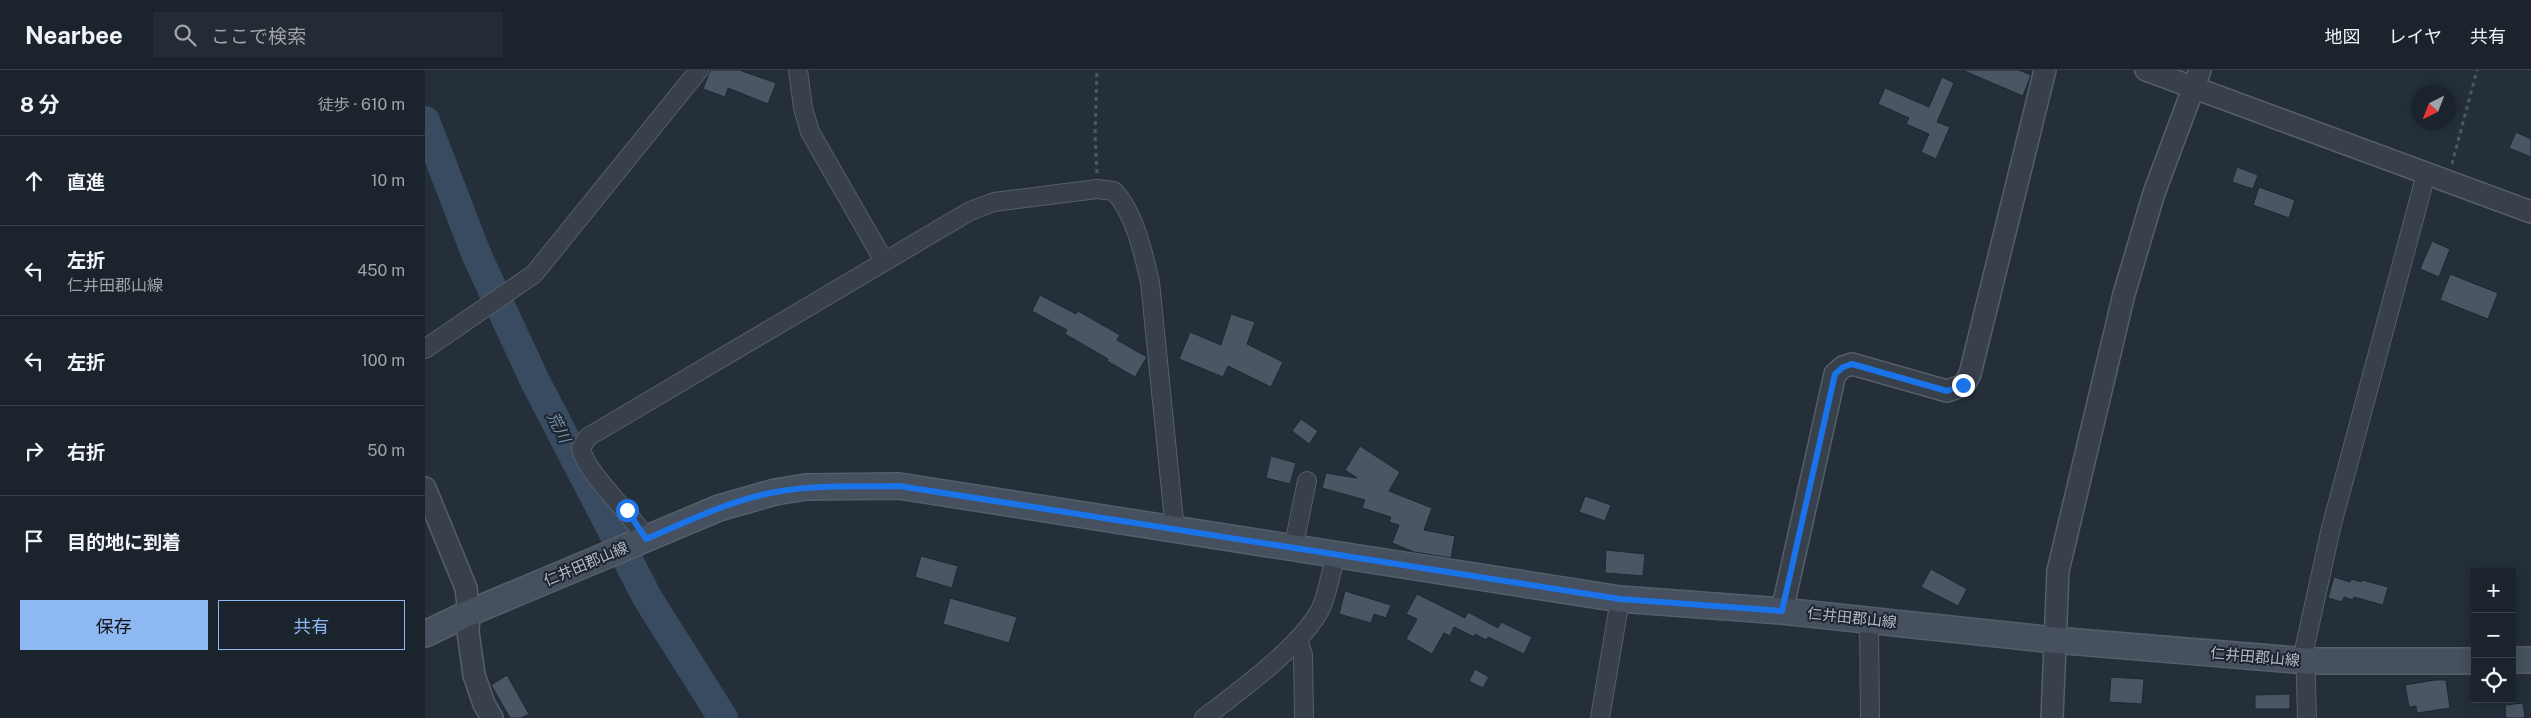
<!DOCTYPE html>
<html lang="ja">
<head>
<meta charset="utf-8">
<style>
  :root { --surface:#1b232c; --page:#242b34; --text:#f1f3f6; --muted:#a0a4a9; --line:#394048; --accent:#8db8f2 }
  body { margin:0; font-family:"Public Sans","Noto Sans JP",sans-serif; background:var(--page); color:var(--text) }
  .controls { position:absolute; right:15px; bottom:15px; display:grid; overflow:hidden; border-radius:0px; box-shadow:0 2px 12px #0003 }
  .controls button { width:45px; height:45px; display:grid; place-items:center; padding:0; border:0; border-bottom:1px solid var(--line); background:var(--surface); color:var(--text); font:25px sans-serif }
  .compass { position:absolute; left:1986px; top:15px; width:45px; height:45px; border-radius:50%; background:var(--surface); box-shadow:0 2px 12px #0003; rotate:222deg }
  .stop { position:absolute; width:15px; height:15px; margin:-11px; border:4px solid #1a73e8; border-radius:50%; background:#fff }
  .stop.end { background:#1a73e8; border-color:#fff; box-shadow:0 1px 5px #0008 }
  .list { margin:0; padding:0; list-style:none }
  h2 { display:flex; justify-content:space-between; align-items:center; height:65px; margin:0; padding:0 20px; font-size:21px }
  h2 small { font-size:16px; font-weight:400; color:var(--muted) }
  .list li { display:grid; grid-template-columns:32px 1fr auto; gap:15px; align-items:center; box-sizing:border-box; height:90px; padding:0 20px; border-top:1px solid var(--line) }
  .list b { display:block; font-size:19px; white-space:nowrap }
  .list p { margin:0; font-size:16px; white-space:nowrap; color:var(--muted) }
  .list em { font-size:16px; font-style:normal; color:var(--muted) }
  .actions { display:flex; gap:10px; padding:15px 20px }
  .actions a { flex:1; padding:11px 0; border:1px solid var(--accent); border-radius:0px; text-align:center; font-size:18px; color:var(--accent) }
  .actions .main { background:var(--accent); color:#111 }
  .icon { flex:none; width:28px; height:28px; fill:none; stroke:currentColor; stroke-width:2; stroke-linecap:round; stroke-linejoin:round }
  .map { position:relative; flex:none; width:2106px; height:648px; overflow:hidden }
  header { display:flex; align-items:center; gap:30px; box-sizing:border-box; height:70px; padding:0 25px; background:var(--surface); border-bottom:1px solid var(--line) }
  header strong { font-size:24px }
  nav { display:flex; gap:28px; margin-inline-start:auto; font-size:18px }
  .search { width:350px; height:45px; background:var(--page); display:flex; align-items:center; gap:12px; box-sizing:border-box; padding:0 18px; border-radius:0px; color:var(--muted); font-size:19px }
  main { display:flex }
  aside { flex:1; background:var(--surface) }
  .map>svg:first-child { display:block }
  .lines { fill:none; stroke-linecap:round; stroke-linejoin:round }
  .river { stroke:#394b61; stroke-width:30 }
  .building { fill:#4a5663; stroke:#1f2732 }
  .minor-casing { stroke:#565e69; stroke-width:20 }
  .tertiary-casing { stroke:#565e69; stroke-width:24 }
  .secondary-casing { stroke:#565e69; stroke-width:28 }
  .path { stroke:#485b5d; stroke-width:3; stroke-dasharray:4 4; stroke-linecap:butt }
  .minor { stroke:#38404b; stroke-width:18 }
  .tertiary { stroke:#38404b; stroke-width:21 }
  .secondary { stroke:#46505e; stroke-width:25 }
  .route { stroke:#1a73e8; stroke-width:6 }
  .labels { text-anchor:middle; stroke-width:4; stroke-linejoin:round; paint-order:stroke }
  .street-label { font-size:15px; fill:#b3bbc6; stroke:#1d2530 }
  .water-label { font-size:16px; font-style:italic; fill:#758da8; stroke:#1d2530 }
</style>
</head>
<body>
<header>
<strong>Nearbee</strong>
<div class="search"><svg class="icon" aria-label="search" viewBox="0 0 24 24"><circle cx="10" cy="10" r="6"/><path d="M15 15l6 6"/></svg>ここで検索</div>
<nav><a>地図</a><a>レイヤ</a><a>共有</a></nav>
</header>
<main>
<aside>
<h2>8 分<small>徒歩 · 610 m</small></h2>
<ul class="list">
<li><svg class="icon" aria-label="ahead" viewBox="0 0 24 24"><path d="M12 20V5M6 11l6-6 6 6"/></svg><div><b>直進</b></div><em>10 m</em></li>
<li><svg class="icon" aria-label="left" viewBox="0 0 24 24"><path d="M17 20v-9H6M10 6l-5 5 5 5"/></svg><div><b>左折</b><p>仁井田郡山線</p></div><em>450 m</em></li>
<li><svg class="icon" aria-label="left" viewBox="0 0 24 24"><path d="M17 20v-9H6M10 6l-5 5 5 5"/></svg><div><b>左折</b></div><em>100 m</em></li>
<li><svg class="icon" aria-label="right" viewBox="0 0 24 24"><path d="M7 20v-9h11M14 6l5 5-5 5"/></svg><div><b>右折</b></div><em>50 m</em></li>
<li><svg class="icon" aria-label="arrive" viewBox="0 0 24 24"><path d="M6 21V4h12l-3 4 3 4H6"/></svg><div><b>目的地に到着</b></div></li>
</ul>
<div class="actions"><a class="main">保存</a><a>共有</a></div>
</aside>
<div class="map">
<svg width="2106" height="648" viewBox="0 0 2106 648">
  <rect width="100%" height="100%" fill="#242f3a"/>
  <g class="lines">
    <!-- river -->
    <polyline class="river" points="0,51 52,186 110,311 223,529 298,648"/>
  </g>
  <!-- building -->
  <g class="building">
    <polygon points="285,0 314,0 351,13 343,34 303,18 300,27 278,19"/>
    <polygon points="1537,0 1594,0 1606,5 1598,26"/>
    <polygon points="1517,7 1529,13 1512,52 1525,57 1511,89 1496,82 1504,64 1481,54 1484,48 1453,34 1460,18 1504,37"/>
    <polygon points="2091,62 2106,69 2106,87 2084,78"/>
    <polygon points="1812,97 1833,105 1828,119 1807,112"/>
    <polygon points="1834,117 1870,130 1864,148 1828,135"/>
    <polygon points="2007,171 2025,179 2014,207 1995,199"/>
    <polygon points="2025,204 2073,223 2063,249 2015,230"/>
    <polygon points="615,225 651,244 653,241 695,265 692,270 722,287 710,307 682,291 683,289 640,264 642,260 607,241"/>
    <polygon points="806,244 830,252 822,274 858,292 846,317 803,296 798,307 754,289 765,262 796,275"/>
    <polygon points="876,349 893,361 884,374 867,361"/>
    <polygon points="935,376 975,402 964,421 1007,438 999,460 1030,466 1026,488 989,482 967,473 974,455 964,452 966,447 937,438 940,430 897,418 901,403 932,408 920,400"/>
    <polygon points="846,386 871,393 865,414 841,408"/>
    <polygon points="1160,426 1186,435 1180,451 1154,442"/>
    <polygon points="1181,480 1220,484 1218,506 1180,503"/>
    <polygon points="496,486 533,496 527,518 490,507"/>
    <polygon points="1506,499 1542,519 1533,536 1496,517"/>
    <polygon points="1909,507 1925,512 1926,509 1936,512 1937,510 1963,517 1958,535 1929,527 1928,530 1919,527 1917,532 1903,528"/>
    <polygon points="920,521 966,535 961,548 949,544 946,553 914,544"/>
    <polygon points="992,524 1040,548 1043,542 1073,558 1076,552 1107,567 1099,584 1063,567 1061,570 1050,564 1049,567 1029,557 1025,566 1019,563 1007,584 981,569 992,549 981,544"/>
    <polygon points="525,528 592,547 584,573 518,554"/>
    <polygon points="1050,599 1064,607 1058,618 1044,611"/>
    <polygon points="82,605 104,644 96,648 85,648 66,615"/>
    <polygon points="1686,607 1719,609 1717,634 1684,632"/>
    <polygon points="2010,610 2021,610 2025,638 1992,643 1991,636 1984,637 1980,615"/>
    <polygon points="1865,624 1865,639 1830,639 1830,625"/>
    <polygon points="2098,633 2100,648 2081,648 2080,635"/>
  </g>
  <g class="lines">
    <defs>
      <g id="minor">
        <polyline points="373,0 378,38 385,62 459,191"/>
        <polyline points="0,279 109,204 274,0"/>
        <path d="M221,469c-15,-27 -61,-66 -65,-91l7,-11 382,-226 24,-9 103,-13 17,2c21,23 29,61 36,91l25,249"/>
        <polyline points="868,479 882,411"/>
        <polyline points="1444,549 1445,648"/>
        <polyline points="873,569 878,585 879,648"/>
        <path d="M779,648c34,-26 98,-72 117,-110 7,-16 10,-35 14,-52"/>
        <polyline points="1175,648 1195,529"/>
        <polyline points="1882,648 1880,576 1906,458 2001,104"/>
      </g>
      <g id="tertiary">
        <polyline points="1721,0 2106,142"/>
        <polyline points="0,418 41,518 44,543 43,562 49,605 59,634 67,648"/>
        <polyline points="1357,541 1410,304 1418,297 1427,294 1522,321 1539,315 1545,304 1620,0"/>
        <polyline points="1627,648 1633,501 1699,224 1729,123 1775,0"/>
      </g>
      <g id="secondary">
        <polyline points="0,564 44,543 294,438 350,422 381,417 474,416 1195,529 1357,541 1629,570 1882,591 2050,591"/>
        <polyline points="2087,590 2106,590"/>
      </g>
    </defs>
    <!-- minor casing -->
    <use href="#minor" class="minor-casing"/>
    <!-- tertiary casing -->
    <use href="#tertiary" class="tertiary-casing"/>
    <!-- secondary casing -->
    <use href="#secondary" class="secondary-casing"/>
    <!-- path -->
    <g class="path">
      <polyline points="2027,94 2052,0"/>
      <polyline points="672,103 670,65 672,0"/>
    </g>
    <!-- minor -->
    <use href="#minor" class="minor"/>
    <!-- tertiary -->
    <use href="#tertiary" class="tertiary"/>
    <!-- secondary -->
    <use href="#secondary" class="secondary"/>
  </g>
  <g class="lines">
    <!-- route -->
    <path class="route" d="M202,440l19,29c42,-18 85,-39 130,-47 41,-8 82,-5 123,-6l721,113 162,12 53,-237 8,-7 9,-3 95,27 16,-6"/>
  </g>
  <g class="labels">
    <!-- street labels -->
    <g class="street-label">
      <text transform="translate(161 494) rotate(-23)" y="5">仁井田郡山線</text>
      <text transform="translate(1427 548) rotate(6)" y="5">仁井田郡山線</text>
      <text transform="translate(1830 587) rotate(5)" y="5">仁井田郡山線</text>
    </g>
    <!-- water labels -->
    <g class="water-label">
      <text transform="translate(134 357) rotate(63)" y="6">荒川</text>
    </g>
  </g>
</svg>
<div class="controls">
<button>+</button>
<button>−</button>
<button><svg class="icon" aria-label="locate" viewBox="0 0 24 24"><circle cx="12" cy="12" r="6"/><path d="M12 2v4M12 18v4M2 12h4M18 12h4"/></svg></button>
</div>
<svg class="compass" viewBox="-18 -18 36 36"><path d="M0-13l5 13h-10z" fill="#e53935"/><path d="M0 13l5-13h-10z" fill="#a0a4a9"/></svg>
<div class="stop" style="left:202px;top:440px"></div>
<div class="stop end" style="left:1538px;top:315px"></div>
</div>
</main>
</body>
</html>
